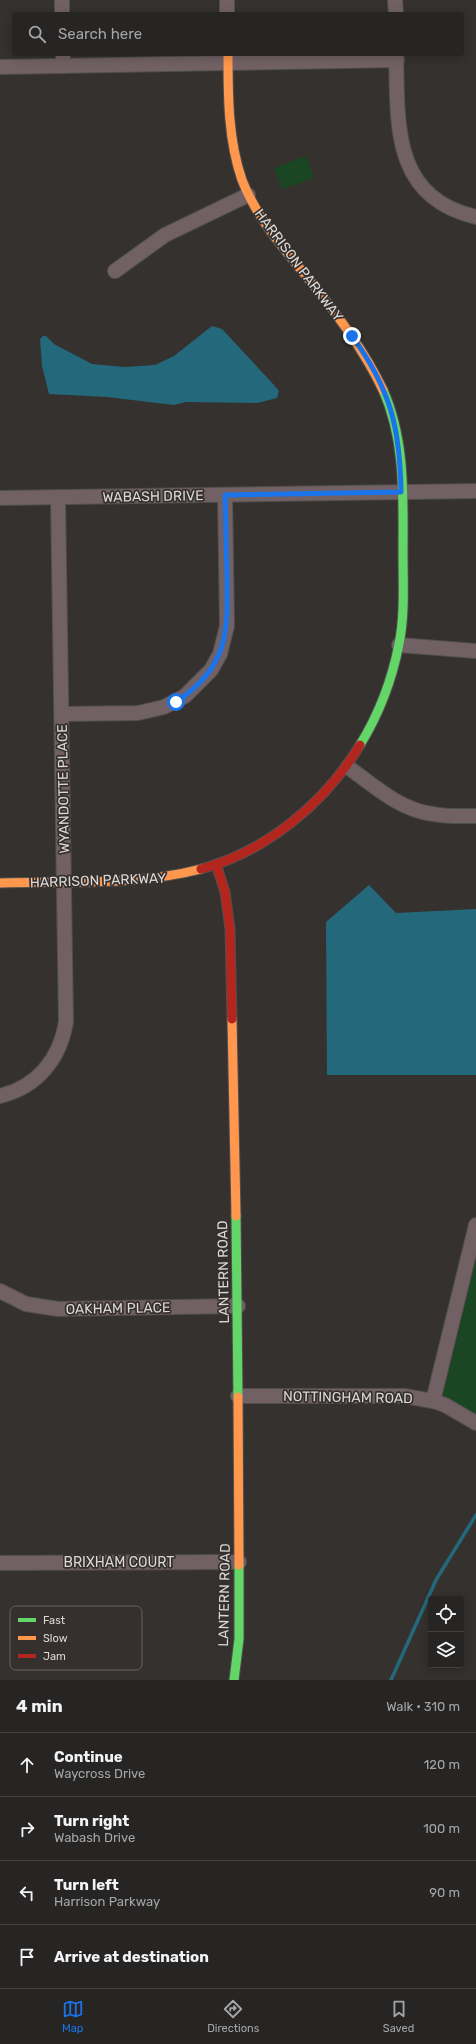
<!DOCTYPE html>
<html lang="en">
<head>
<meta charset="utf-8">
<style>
  :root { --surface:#272523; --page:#2f2d2b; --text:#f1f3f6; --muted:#a4a5a6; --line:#434241; --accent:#1a73e8 }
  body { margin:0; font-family:Rubik,sans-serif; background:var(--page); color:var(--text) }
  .controls { position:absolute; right:12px; bottom:12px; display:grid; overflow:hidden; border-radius:4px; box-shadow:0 2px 10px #0003 }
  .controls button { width:36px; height:36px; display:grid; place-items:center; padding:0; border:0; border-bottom:1px solid var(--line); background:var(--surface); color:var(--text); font:20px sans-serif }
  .stop { position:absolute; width:12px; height:12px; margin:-9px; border:3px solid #1a73e8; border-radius:50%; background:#fff }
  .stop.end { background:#1a73e8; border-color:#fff; box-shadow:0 1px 4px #0008 }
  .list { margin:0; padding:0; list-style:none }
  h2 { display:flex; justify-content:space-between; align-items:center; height:52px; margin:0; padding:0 16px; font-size:17px }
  h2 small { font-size:13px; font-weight:400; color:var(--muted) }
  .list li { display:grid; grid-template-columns:26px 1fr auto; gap:12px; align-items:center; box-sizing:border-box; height:64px; padding:0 16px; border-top:1px solid var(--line) }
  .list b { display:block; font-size:15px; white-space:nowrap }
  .list p { margin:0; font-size:13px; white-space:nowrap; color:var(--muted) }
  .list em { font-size:13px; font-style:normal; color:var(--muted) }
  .icon { flex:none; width:22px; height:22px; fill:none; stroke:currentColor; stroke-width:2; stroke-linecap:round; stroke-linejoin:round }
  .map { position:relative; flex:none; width:476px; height:1680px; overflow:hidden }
  .search { position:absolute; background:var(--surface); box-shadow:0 2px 10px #0003; left:12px; right:12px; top:12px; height:44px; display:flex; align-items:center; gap:10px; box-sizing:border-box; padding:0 14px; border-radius:4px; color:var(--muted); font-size:15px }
  .sheet { height:308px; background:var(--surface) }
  nav { display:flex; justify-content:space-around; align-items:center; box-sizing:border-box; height:56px; border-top:1px solid var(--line); background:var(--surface); font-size:11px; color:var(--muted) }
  nav a { display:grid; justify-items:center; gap:2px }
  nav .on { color:var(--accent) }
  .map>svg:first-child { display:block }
  .green { fill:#1b4623 }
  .water { fill:#24697b }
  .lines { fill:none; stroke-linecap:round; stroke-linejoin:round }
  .stream { stroke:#24697b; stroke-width:3.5 }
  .street-casing { stroke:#514f4e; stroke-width:16 }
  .fast-casing { stroke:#514f4e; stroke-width:11 }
  .slow-casing { stroke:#514f4e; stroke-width:11 }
  .jam-casing { stroke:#514f4e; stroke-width:11 }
  .street { stroke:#716165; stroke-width:14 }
  .fast { stroke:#63d668; stroke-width:9 }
  .slow { stroke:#ff974d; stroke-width:9 }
  .jam { stroke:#b3261e; stroke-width:9 }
  .route { stroke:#1a73e8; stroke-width:5 }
  .labels { text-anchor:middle; stroke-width:3.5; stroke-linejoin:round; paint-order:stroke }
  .street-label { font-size:14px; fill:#dad7d5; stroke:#35302e }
  .key { fill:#35302e; stroke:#676260; stroke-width:1 }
  .key-label { font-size:11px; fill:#dad7d5 }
</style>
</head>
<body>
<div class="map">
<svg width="476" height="1680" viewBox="0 0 476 1680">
  <rect width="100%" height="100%" fill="#34312f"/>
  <!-- green -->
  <g class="green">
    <polygon points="306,156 314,178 282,189 274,168"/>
    <polygon points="476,1259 476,1414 443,1395"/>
  </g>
  <!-- water -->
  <g class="water">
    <polygon points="212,326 222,329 274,385 279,391 277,398 257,403 186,402 174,405 107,397 49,394 42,366 40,339 43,336 46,336 54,344 92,364 125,367 155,365 174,356"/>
    <polygon points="369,885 396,913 476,909 476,1075 327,1075 326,922"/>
  </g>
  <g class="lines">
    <!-- stream -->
    <polyline class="stream" points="391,1680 436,1580 476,1515"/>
    <defs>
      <g id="street">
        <polyline points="62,0 62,14"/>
        <polyline points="227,0 227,14"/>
        <polyline points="395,0 396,14"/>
        <polyline points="63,54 63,66"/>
        <path d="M396,54c2,70 -5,143 80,163"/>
        <polyline points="0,67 397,60"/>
        <polyline points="115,271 165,235 248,195"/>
        <polyline points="0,498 476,491"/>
        <polyline points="399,645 476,651"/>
        <polyline points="63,714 138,713 164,707 185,696 211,670 220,654 227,626 225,495"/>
        <path d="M348,767c26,19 52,43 85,47 14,3 29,2 43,2"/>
        <path d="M0,1096c37,-9 60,-37 66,-74l-8,-525"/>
        <polyline points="0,1291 26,1304 58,1309 238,1306"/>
        <polyline points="238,1396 404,1396 433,1401 445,1405 476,1423"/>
        <polyline points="433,1401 476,1225"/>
        <polyline points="0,1563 239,1562"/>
      </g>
      <g id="fast">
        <path d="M360,745c19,-31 32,-65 39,-101 6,-29 4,-60 4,-90 0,-55 3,-113 -20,-164"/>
        <polyline points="236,1216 238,1397"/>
        <polyline points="234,1680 239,1639 239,1565"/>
      </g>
      <g id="slow">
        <path d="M228,54c0,42 0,86 14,126 15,39 43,70 69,102 27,34 53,68 72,108"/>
        <path d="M0,883c67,-2 136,3 201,-14"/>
        <polyline points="232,1019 236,1216"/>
        <polyline points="238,1397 239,1565"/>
      </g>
      <g id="jam">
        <polyline points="216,864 225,892 230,929 232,1019"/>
        <path d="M201,869c66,-18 124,-66 159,-124"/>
      </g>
    </defs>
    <!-- street casing -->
    <use href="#street" class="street-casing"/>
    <!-- fast casing -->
    <use href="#fast" class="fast-casing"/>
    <!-- slow casing -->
    <use href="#slow" class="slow-casing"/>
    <!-- jam casing -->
    <use href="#jam" class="jam-casing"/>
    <!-- street -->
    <use href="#street" class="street"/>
    <!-- fast -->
    <use href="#fast" class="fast"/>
    <!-- slow -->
    <use href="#slow" class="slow"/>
    <!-- jam -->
    <use href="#jam" class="jam"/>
  </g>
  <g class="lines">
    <!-- route -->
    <path class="route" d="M176,702c53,-35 52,-70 51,-128 -1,-26 -1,-53 -2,-79l176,-3c-1,-64 -10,-102 -49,-156"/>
  </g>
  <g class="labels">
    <!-- street labels -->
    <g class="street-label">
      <text transform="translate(299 265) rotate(53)" y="5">HARRISON PARKWAY</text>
      <text transform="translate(153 496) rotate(-1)" y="5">WABASH DRIVE</text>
      <text transform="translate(63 789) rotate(-91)" y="5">WYANDOTTE PLACE</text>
      <text transform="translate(98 880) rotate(-2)" y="5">HARRISON PARKWAY</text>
      <text transform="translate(223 1272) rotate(-91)" y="5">LANTERN ROAD</text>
      <text transform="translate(118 1308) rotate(-1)" y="5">OAKHAM PLACE</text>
      <text transform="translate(348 1397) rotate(1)" y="5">NOTTINGHAM ROAD</text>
      <text x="119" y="1567">BRIXHAM COURT</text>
      <text transform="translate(224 1595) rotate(-89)" y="5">LANTERN ROAD</text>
    </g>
  </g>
  <!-- legend -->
  <rect x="10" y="1606" width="132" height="64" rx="6" class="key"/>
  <rect x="18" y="1618" width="18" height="4" fill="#63d668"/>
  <rect x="18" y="1636" width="18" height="4" fill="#ff974d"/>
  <rect x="18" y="1654" width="18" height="4" fill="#b3261e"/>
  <g class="key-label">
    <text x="43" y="1624">Fast</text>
    <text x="43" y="1642">Slow</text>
    <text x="43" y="1660">Jam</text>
  </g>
</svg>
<div class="controls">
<button><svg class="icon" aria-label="locate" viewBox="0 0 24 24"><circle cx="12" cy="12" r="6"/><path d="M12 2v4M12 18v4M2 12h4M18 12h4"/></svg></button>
<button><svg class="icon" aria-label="layers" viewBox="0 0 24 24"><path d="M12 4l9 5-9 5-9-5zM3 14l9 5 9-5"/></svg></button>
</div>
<div class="stop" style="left:176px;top:702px"></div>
<div class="stop end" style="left:352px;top:336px"></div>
<div class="search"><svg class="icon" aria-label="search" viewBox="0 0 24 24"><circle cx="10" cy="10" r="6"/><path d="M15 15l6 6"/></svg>Search here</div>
</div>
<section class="sheet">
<h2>4 min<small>Walk · 310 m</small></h2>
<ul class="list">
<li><svg class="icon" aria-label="ahead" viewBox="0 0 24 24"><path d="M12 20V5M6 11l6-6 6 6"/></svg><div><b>Continue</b><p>Waycross Drive</p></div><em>120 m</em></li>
<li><svg class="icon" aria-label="right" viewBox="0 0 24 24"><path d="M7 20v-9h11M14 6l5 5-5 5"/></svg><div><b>Turn right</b><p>Wabash Drive</p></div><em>100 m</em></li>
<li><svg class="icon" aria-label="left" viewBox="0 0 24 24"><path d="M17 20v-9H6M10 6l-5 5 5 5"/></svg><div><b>Turn left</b><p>Harrison Parkway</p></div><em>90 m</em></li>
<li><svg class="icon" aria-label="arrive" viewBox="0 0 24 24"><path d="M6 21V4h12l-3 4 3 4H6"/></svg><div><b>Arrive at destination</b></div></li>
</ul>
</section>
<nav>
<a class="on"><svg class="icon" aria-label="map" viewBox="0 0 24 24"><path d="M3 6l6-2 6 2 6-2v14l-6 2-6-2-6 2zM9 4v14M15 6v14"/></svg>Map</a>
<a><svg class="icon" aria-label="directions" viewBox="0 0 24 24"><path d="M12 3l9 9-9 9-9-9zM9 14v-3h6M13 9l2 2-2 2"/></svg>Directions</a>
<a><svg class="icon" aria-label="saved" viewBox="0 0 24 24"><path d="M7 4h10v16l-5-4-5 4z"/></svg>Saved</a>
</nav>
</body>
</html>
